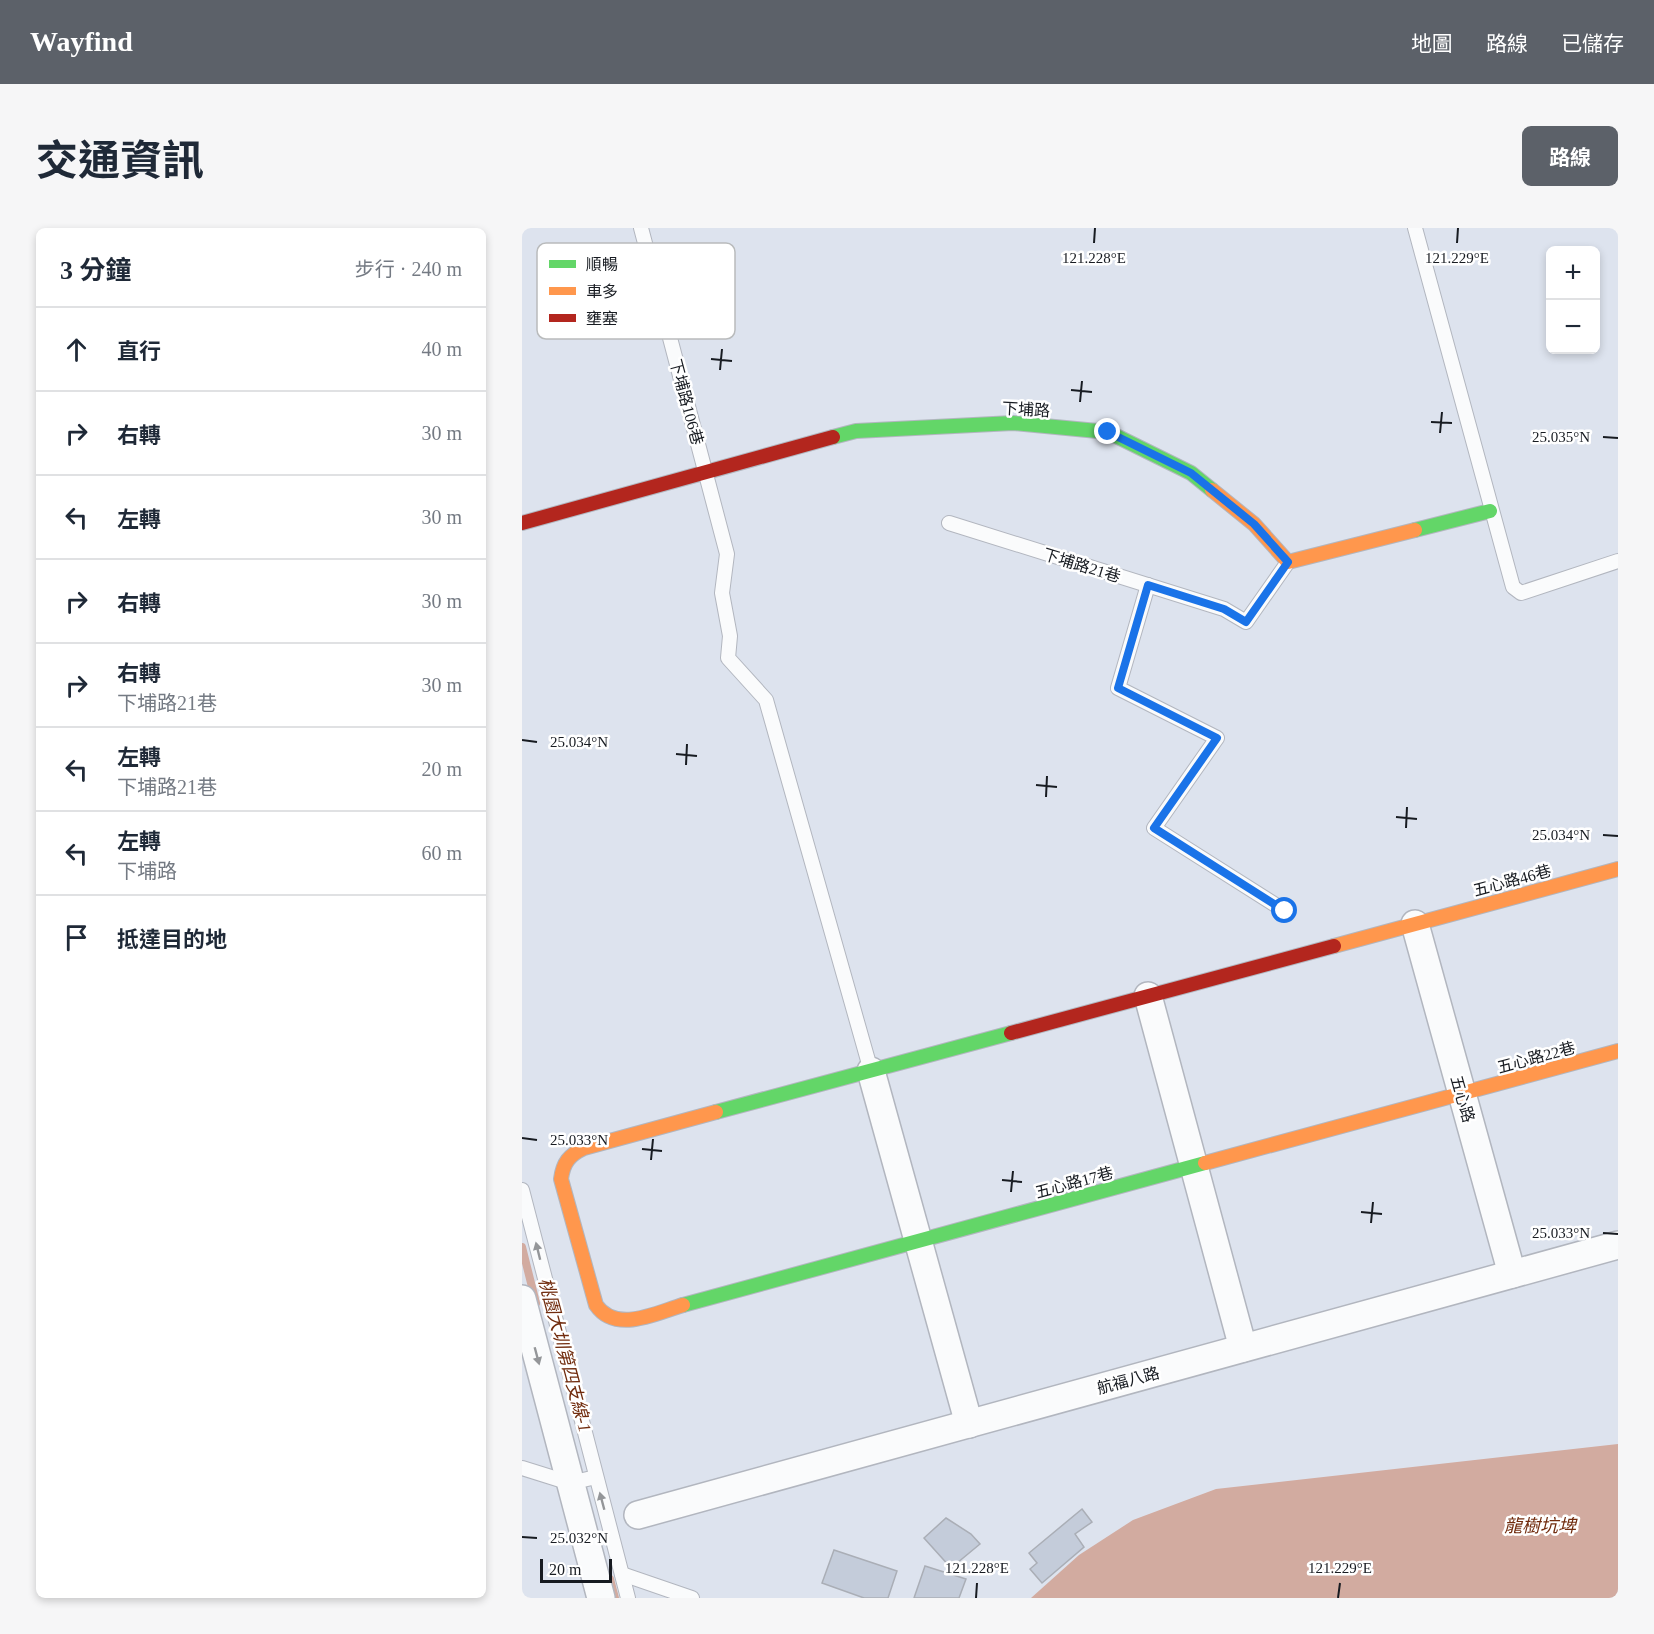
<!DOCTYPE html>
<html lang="zh-TW">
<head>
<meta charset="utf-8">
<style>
  :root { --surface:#fff; --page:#f6f6f7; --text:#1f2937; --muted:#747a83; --line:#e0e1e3; --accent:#5c6169 }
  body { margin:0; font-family:"Times New Roman","Noto Sans TC",serif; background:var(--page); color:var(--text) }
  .controls { position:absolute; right:18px; top:18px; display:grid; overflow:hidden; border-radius:9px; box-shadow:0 3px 9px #0003 }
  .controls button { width:54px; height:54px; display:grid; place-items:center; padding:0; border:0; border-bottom:2px solid var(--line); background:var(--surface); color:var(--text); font:30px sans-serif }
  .scale { position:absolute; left:18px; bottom:15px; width:72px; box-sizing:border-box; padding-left:6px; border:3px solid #171b21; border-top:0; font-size:16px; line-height:21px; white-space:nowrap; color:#171b21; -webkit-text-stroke:4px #fff; paint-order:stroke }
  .stop { position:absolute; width:18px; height:18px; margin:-14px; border:4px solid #1a73e8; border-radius:50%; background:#fff }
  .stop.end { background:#1a73e8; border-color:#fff; box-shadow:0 2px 6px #0008 }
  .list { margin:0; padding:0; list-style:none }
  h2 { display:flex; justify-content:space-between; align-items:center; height:78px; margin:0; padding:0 24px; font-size:26px }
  h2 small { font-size:20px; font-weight:400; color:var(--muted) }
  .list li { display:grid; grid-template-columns:39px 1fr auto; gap:18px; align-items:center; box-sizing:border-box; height:84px; padding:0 24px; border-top:2px solid var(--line) }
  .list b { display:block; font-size:22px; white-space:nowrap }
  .list p { margin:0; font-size:20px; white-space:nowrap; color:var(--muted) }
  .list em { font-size:20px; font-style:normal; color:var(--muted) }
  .icon { flex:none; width:33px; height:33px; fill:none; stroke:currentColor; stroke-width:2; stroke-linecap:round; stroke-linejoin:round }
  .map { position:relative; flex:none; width:1096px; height:1370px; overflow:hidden; border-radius:9px }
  header { display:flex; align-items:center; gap:36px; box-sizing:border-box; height:84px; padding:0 30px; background:var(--accent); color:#fff }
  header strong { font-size:28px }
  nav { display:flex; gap:33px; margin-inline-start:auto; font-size:21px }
  .intro { display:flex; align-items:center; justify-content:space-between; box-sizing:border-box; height:144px; padding:0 36px }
  h1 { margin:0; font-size:42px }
  .button { padding:15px 27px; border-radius:9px; background:var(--accent); color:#fff; font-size:21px; font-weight:700 }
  main { display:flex; gap:36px; padding:0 36px }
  aside { flex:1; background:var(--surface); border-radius:9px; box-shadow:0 3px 9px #0003 }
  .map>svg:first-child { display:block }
  .water { fill:#d2aba0 }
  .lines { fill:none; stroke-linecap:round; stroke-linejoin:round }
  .stream { stroke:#d2aba0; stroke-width:8 }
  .building { fill:#c4ccda; stroke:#aaaeb6; stroke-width:1.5 }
  .lane-casing { stroke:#b2b6bf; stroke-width:16 }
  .street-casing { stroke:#b2b6bf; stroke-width:30 }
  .fast-casing { stroke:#b2b6bf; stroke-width:16 }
  .slow-casing { stroke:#b2b6bf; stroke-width:16 }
  .jam-casing { stroke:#b2b6bf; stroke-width:16 }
  .lane { stroke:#fafbfc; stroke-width:14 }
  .street { stroke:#fafbfc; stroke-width:27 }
  .fast { stroke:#63d668; stroke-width:14 }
  .slow { stroke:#ff974d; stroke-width:14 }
  .jam { stroke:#b3261e; stroke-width:14 }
  .oneway { fill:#949699 }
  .route { stroke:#1a73e8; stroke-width:8 }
  .ticks { fill:none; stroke:#171b21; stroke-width:2 }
  .labels { text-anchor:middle; stroke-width:5; stroke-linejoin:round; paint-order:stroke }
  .street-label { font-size:16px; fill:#171b21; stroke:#fff }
  .water-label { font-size:18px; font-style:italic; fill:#712c0e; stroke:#fff }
  .key { fill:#fff; stroke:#b9bbbc; stroke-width:1.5 }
  .key-label { font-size:16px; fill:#171b21 }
  .ticks-label { font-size:15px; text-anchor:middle; fill:#171b21; stroke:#fff; stroke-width:5; stroke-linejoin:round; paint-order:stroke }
</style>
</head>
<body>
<header>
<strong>Wayfind</strong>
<nav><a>地圖</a><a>路線</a><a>已儲存</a></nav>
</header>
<div class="intro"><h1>交通資訊</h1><a class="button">路線</a></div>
<main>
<aside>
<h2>3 分鐘<small>步行 · 240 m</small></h2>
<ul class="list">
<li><svg class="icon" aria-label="ahead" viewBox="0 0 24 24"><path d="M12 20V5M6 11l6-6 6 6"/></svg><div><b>直行</b></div><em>40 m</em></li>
<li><svg class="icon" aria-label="right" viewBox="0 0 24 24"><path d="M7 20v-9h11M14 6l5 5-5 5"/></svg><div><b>右轉</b></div><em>30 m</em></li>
<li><svg class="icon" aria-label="left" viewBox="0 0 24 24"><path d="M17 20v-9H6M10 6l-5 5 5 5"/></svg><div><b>左轉</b></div><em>30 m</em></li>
<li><svg class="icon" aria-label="right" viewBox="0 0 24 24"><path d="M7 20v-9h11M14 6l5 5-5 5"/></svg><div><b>右轉</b></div><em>30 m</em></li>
<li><svg class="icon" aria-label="right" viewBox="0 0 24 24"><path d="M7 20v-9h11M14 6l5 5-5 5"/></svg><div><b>右轉</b><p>下埔路21巷</p></div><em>30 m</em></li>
<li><svg class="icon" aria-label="left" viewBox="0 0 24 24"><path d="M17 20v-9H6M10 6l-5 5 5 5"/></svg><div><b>左轉</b><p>下埔路21巷</p></div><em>20 m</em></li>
<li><svg class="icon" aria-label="left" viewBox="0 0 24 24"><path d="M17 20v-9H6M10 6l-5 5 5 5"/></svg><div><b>左轉</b><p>下埔路</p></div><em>60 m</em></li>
<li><svg class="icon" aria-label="arrive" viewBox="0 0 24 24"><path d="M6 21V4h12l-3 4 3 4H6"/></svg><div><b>抵達目的地</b></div></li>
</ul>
</aside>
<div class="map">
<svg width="1096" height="1370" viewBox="0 0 1096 1370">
  <rect width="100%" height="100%" fill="#dde3ee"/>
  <!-- water -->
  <polygon class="water" points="1096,1216 1096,1370 509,1370 557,1327 611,1292 694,1261"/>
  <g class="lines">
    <!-- stream -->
    <g class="stream">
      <polyline points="0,1019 14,1075"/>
      <polyline points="88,1351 93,1370"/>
    </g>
  </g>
  <!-- building -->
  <g class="building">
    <polygon points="560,1281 570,1294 553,1306 562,1319 520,1355 508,1341 515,1335 507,1325"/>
    <polygon points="424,1290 449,1306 458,1316 429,1340 402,1310"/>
    <polygon points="312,1322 375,1343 366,1370 342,1370 300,1355"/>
    <polygon points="403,1338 444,1351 437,1370 392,1370"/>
  </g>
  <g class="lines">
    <defs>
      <g id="lane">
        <polyline points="119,0 205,326 200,365 208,408 206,430 244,472 349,843"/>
        <polyline points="893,0 991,359 999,365 1096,333"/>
        <polyline points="427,295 702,381 724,394 766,334"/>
        <polyline points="626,357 596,460 695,510 632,600 763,683"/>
        <polyline points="0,962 106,1370"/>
        <polyline points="0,1240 48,1255 74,1249"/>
        <polyline points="100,1346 170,1370"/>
      </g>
      <g id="street">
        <polyline points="893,696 990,1046"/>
        <polyline points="626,768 721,1120"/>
        <polyline points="349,843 447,1196"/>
        <polyline points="0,1071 79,1370"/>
        <polyline points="116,1287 1096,1017"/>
      </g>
      <g id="fast">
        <polyline points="311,209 334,203 491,195 586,204 669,245 690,262"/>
        <polyline points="893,302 968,283"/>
        <polyline points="194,884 489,805"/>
        <polyline points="161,1077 683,935"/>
      </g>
      <g id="slow">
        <polyline points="690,262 732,296 766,334 893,302"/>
        <polyline points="812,718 1096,641"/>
        <polyline points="683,935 1096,823"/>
        <path d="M161,1077c-27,8 -67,29 -87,0l-35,-126c2,-16 8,-24 23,-31l132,-36"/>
      </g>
      <g id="jam">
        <polyline points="0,295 311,209"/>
        <polyline points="489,805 812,718"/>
      </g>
    </defs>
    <!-- lane casing -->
    <use href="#lane" class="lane-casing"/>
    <!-- street casing -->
    <use href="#street" class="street-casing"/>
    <!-- fast casing -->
    <use href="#fast" class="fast-casing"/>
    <!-- slow casing -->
    <use href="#slow" class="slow-casing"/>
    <!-- jam casing -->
    <use href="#jam" class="jam-casing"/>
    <!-- lane -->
    <use href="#lane" class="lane"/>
    <!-- street -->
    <use href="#street" class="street"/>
    <!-- fast -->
    <use href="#fast" class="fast"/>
    <!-- slow -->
    <use href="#slow" class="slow"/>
    <!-- jam -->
    <use href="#jam" class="jam"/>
  </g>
  <!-- one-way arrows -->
  <defs><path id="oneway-solid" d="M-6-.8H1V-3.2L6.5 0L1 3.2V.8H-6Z" transform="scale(1.5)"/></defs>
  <g class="oneway">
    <use href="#oneway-solid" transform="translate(16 1023) rotate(-104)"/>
    <use href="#oneway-solid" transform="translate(15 1128) rotate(75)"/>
    <use href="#oneway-solid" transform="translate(80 1273) rotate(-105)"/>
  </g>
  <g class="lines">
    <!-- route -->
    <polyline class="route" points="586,204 669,245 732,296 766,334 724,394 702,381 626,357 596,460 695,510 632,600 763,683"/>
  </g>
  <!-- ticks -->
  <path class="ticks" d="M572,15l1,-15M935,15l1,-15M189,131l21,2M198,142l2,-21M549,162l21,2M558,174l2,-21M909,194l21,1M918,205l2,-21M1081,209l15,1M0,512l15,2M154,526l21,2M164,537l1,-21M514,557l21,2M524,569l1,-21M874,589l21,2M884,600l1,-21M1081,607l15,1M0,910l15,2M120,921l20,2M129,932l2,-21M480,952l20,2M489,964l2,-21M839,984l21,2M849,995l2,-21M1081,1005l15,1M0,1309l15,1M454,1370l1,-15M816,1370l2,-15"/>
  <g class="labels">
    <!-- street labels -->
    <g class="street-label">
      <text transform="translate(165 174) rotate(75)" y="6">下埔路106巷</text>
      <text transform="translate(504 181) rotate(3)" y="6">下埔路</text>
      <text transform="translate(560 337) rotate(17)" y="6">下埔路21巷</text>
      <text transform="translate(990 652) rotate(-15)" y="6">五心路46巷</text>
      <text transform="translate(1014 829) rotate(-15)" y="6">五心路22巷</text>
      <text transform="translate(941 871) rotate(74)" y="6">五心路</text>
      <text transform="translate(552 954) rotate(-15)" y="6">五心路17巷</text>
      <text transform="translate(606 1152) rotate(-15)" y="6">航福八路</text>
    </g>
    <!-- water labels -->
    <g class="water-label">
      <text transform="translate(43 1127) rotate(75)" y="6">桃園大圳第四支線-1</text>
      <text x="1018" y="1304">龍樹坑埤</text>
    </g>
  </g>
  <!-- legend -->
  <rect x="15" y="15" width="198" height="96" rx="9" class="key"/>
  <rect x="27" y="32" width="27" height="8" fill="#63d668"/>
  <rect x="27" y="59" width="27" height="8" fill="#ff974d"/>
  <rect x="27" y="86" width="27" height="8" fill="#b3261e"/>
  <g class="key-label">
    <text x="64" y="42">順暢</text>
    <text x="64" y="69">車多</text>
    <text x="64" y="96">壅塞</text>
  </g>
  <g class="ticks-label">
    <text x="572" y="35">121.228°E</text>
    <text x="935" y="35">121.229°E</text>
    <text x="1039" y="214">25.035°N</text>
    <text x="57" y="519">25.034°N</text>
    <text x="1039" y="612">25.034°N</text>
    <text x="57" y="917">25.033°N</text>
    <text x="1039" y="1010">25.033°N</text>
    <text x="57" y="1315">25.032°N</text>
    <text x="455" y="1345">121.228°E</text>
    <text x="818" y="1345">121.229°E</text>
  </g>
</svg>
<div class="controls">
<button>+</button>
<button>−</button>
</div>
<div class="scale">20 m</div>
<div class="stop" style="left:763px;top:683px"></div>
<div class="stop end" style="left:586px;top:204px"></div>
</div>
</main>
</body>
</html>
